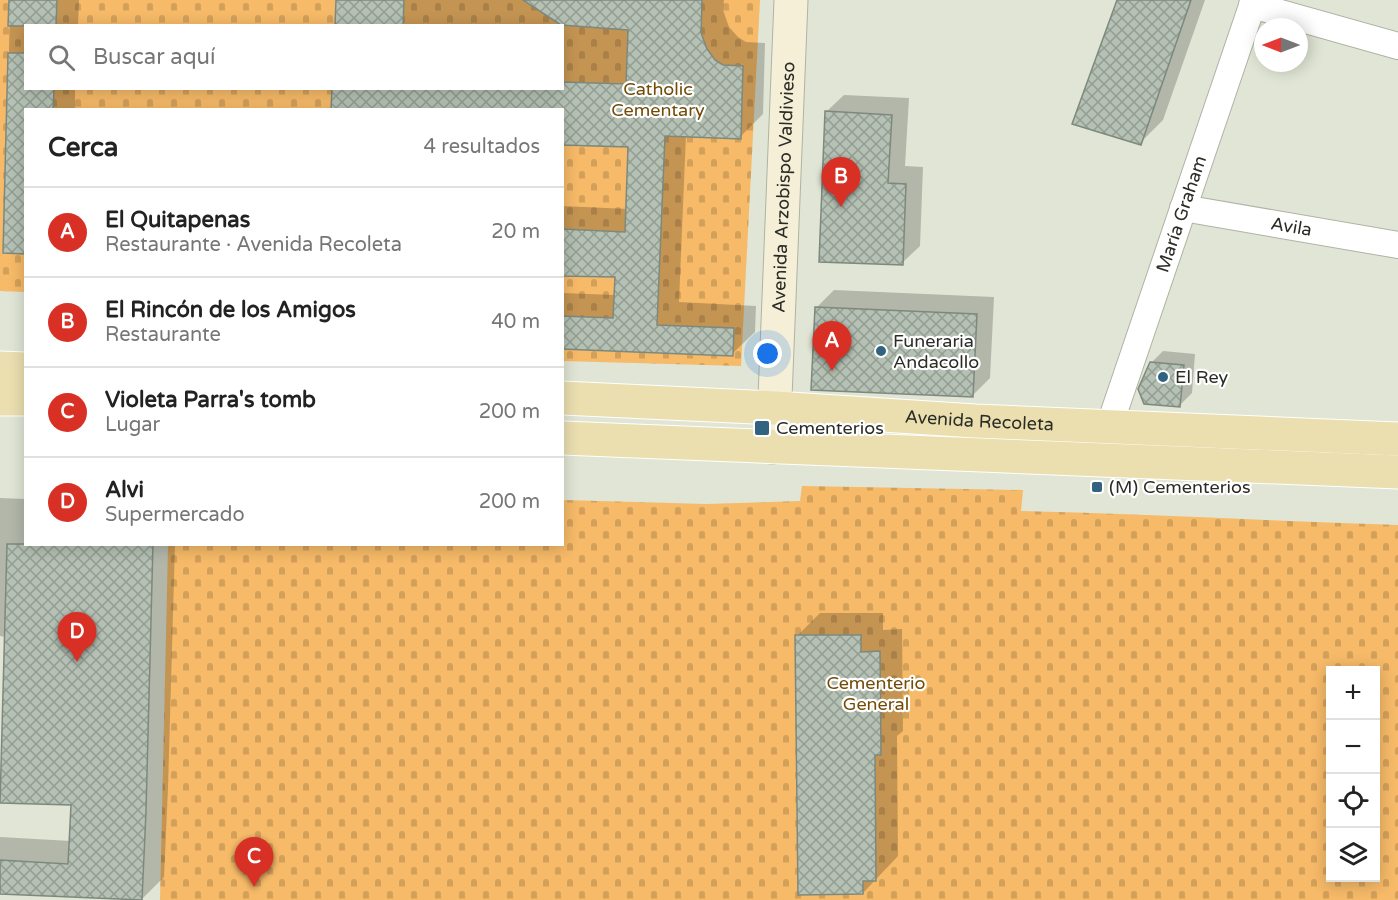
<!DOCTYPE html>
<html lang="es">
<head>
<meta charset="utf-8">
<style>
  :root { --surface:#fff; --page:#f2f2f2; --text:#222; --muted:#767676; --line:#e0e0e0; --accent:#d93025 }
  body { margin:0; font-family:"Varela Round",sans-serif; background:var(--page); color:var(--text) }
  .controls { position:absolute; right:18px; bottom:18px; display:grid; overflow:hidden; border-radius:0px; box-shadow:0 3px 15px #0003 }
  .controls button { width:54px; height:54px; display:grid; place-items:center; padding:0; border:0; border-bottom:2px solid var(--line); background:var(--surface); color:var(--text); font:30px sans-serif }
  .compass { position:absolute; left:1254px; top:18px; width:54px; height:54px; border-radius:50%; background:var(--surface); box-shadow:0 3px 15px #0003; rotate:270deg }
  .you { position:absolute; left:768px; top:354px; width:21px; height:21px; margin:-15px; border:4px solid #fff; border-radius:50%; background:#1a73e8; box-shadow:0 0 0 9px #1a73e833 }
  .badge { display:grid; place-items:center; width:39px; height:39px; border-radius:50%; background:var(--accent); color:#fff; font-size:20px; font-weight:700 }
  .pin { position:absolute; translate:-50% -50px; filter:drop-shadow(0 2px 3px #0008) }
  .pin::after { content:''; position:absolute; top:32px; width:21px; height:18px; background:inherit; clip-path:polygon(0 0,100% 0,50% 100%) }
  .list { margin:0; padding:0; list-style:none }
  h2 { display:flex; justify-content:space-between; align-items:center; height:78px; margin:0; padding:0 24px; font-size:26px }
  h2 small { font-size:20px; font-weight:400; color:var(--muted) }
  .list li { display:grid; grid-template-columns:39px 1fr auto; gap:18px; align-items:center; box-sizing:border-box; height:90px; padding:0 24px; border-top:2px solid var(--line) }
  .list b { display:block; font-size:22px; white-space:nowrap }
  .list p { margin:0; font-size:20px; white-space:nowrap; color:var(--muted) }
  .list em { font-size:20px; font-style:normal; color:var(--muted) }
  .icon { flex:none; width:33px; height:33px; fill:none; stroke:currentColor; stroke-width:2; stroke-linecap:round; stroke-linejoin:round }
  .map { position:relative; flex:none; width:1398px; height:900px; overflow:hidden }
  .search { position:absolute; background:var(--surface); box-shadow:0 3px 15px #0003; left:24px; top:24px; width:540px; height:66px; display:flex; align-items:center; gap:15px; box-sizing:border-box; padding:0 21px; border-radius:0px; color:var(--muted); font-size:22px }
  .panel { position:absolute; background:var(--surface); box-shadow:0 3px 15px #0003; left:24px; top:108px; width:540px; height:438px; border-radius:0px }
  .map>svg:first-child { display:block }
  .cemetery { fill:url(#cemetery-stones); fill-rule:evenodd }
  .shadow { fill:#0003 }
  .building { fill:url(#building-cross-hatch); stroke:#7e897d; stroke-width:1.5 }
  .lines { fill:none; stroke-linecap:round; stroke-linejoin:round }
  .street-casing { stroke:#afb3a4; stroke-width:28 }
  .secondary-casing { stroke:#afb3a4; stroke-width:35 }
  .primary-casing { stroke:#fff; stroke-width:35 }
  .street { stroke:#fff; stroke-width:26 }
  .secondary { stroke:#f5efd8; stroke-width:33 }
  .primary { stroke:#ebdfb0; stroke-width:33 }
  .poi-dot { fill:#316380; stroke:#fff; stroke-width:2 }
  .labels { text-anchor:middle; stroke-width:4.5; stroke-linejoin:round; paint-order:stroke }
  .park-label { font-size:18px; fill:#724b07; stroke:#fff }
  .street-label { font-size:18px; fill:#2b2c26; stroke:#fff }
  .poi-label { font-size:18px; fill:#2b2c26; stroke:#fff; text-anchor:start }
</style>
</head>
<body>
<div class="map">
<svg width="1398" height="900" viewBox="0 0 1398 900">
  <defs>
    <pattern id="cemetery-stones" width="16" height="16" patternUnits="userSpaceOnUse" patternTransform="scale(1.5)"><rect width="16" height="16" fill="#f6ba68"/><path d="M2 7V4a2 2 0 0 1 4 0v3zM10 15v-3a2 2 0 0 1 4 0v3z" fill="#d3a05a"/></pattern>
    <pattern id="building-cross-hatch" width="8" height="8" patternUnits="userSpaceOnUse" patternTransform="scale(1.5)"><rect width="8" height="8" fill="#b5c1b4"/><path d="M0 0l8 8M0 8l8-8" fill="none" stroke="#939d92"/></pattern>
  </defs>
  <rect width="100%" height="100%" fill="#e0e5d5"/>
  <!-- cemetery -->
  <g class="cemetery">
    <path d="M0,0h760l-19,366 -178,-5 -1,-251h-536l-1,182 -25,-1zM26,26h536v62h-536z"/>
    <path d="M802,486l221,4 -2,21c126,3 251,10 377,14v375h-1238l8,-355 394,-1 1,-44 143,4 94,-3zM1330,670h46v208h-46z"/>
  </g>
  <!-- shadow -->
  <g class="shadow">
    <polygon points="10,0 79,0 78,26 26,26 26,88 75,88 75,110 26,110 5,251"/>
    <polygon points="338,0 724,0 723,10 729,27 738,37 746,42 765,43 763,114 740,137 686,135 679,302 756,306 755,332 732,354 562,348 562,293 615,295 616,276 562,274 562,206 628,209 630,145 562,88 562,26 337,26"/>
    <polygon points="1119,0 1205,0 1163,120 1140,143"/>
    <polygon points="844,95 909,98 905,166 923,167 920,246 902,263 826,112"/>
    <polygon points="834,290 994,297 990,378 973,395 816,308"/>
    <polygon points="1163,351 1195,354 1192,393 1180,405 1151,363"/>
    <polygon points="0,498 26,499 26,544 175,544 168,788 164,877 141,900 0,892 0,837 71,841 72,804 6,637 0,636"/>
    <polygon points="820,613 883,613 883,630 902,629 903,731 897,736 898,856 863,893 797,636"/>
  </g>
  <!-- building -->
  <g class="building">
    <polygon points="9,0 57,0 56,26 8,26"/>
    <polygon points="336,0 404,0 403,26 335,26"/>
    <polygon points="523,0 702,0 701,33 707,49 715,60 723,65 743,66 741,139 665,136 657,325 734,328 733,356 562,349 562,316 613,318 615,277 562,276 562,229 625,232 628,147 562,145 562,110 331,110 332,88 562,88 562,82 626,84 628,30 561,25"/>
    <polygon points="1117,0 1191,0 1141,145 1072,124"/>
    <polygon points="8,53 26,53 26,88 54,88 53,110 26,110 26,254 3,253"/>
    <polygon points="825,111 892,115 888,183 906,184 903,265 819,262"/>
    <polygon points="815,307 977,314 973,397 811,390"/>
    <polygon points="1150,362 1184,365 1180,407 1144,404 1138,389"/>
    <polygon points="7,544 153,544 146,811 142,900 0,894 0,860 68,864 71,805 0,803"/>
    <polygon points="795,635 861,635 861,652 880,651 881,755 875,755 876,881 863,881 863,894 798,895"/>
  </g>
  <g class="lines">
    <defs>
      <g id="street">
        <polyline points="1252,5 1398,46"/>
        <path id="s1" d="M1183,208l215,37"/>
        <path id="s2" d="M1109,427l145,-427"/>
      </g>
      <g id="secondary">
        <path id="s3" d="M773,447l18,-447"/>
      </g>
      <g id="primary">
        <polyline points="0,368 26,369"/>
        <path id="s4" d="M562,398l213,10 200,13 423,18"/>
        <polyline points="0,399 26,399"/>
        <polyline points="562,438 1398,472"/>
      </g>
    </defs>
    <!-- street casing -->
    <use href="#street" class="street-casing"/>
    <!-- secondary casing -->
    <use href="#secondary" class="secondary-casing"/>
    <!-- primary casing -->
    <use href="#primary" class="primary-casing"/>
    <!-- street -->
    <use href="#street" class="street"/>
    <!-- secondary -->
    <use href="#secondary" class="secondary"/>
    <!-- primary -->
    <use href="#primary" class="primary"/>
  </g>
  <!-- markers -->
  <g class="poi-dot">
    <circle cx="881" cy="351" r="6"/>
    <circle cx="1163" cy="377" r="6"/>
    <rect x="754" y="420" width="16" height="16" rx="3"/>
    <rect x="1091" y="481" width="12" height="12" rx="3"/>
  </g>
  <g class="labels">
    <!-- park labels -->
    <g class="park-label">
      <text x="658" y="95">Catholic<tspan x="658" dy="21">Cementary</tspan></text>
      <text x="876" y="689">Cementerio<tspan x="876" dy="21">General</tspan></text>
    </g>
    <!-- street labels -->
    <g class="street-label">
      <text dy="6" stroke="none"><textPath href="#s3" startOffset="260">Avenida Arzobispo Valdivieso</textPath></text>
      <text dy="6" stroke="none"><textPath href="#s2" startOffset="225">María Graham</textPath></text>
      <text dy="6" stroke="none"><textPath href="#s1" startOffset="110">Avila</textPath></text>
      <text dy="6" stroke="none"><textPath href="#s4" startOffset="418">Avenida Recoleta</textPath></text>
    </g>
    <!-- poi labels -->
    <g class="poi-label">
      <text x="893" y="347">Funeraria<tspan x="893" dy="21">Andacollo</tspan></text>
      <text x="1175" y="383">El Rey</text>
      <text x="776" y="434">Cementerios</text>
      <text x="1109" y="493">(M) Cementerios</text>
    </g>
  </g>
</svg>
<div class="controls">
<button>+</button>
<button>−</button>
<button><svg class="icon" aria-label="locate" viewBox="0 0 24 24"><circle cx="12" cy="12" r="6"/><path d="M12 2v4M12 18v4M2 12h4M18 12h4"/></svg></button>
<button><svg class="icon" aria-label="layers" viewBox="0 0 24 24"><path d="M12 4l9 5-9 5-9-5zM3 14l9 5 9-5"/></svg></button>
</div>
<svg class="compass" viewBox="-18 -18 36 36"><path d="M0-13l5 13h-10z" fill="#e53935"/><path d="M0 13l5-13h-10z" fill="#767676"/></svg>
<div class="you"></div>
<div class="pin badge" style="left:832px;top:371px">A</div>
<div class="pin badge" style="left:841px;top:207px">B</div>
<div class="pin badge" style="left:254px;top:887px">C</div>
<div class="pin badge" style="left:77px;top:662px">D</div>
<div class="search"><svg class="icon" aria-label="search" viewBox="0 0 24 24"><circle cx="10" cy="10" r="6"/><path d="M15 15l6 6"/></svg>Buscar aquí</div>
<section class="panel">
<h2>Cerca<small>4 resultados</small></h2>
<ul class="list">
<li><span class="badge">A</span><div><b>El Quitapenas</b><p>Restaurante · Avenida Recoleta</p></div><em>20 m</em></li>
<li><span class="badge">B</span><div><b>El Rincón de los Amigos</b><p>Restaurante</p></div><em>40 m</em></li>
<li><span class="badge">C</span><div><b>Violeta Parra's tomb</b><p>Lugar</p></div><em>200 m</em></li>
<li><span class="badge">D</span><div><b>Alvi</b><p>Supermercado</p></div><em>200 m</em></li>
</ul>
</section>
</div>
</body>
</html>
